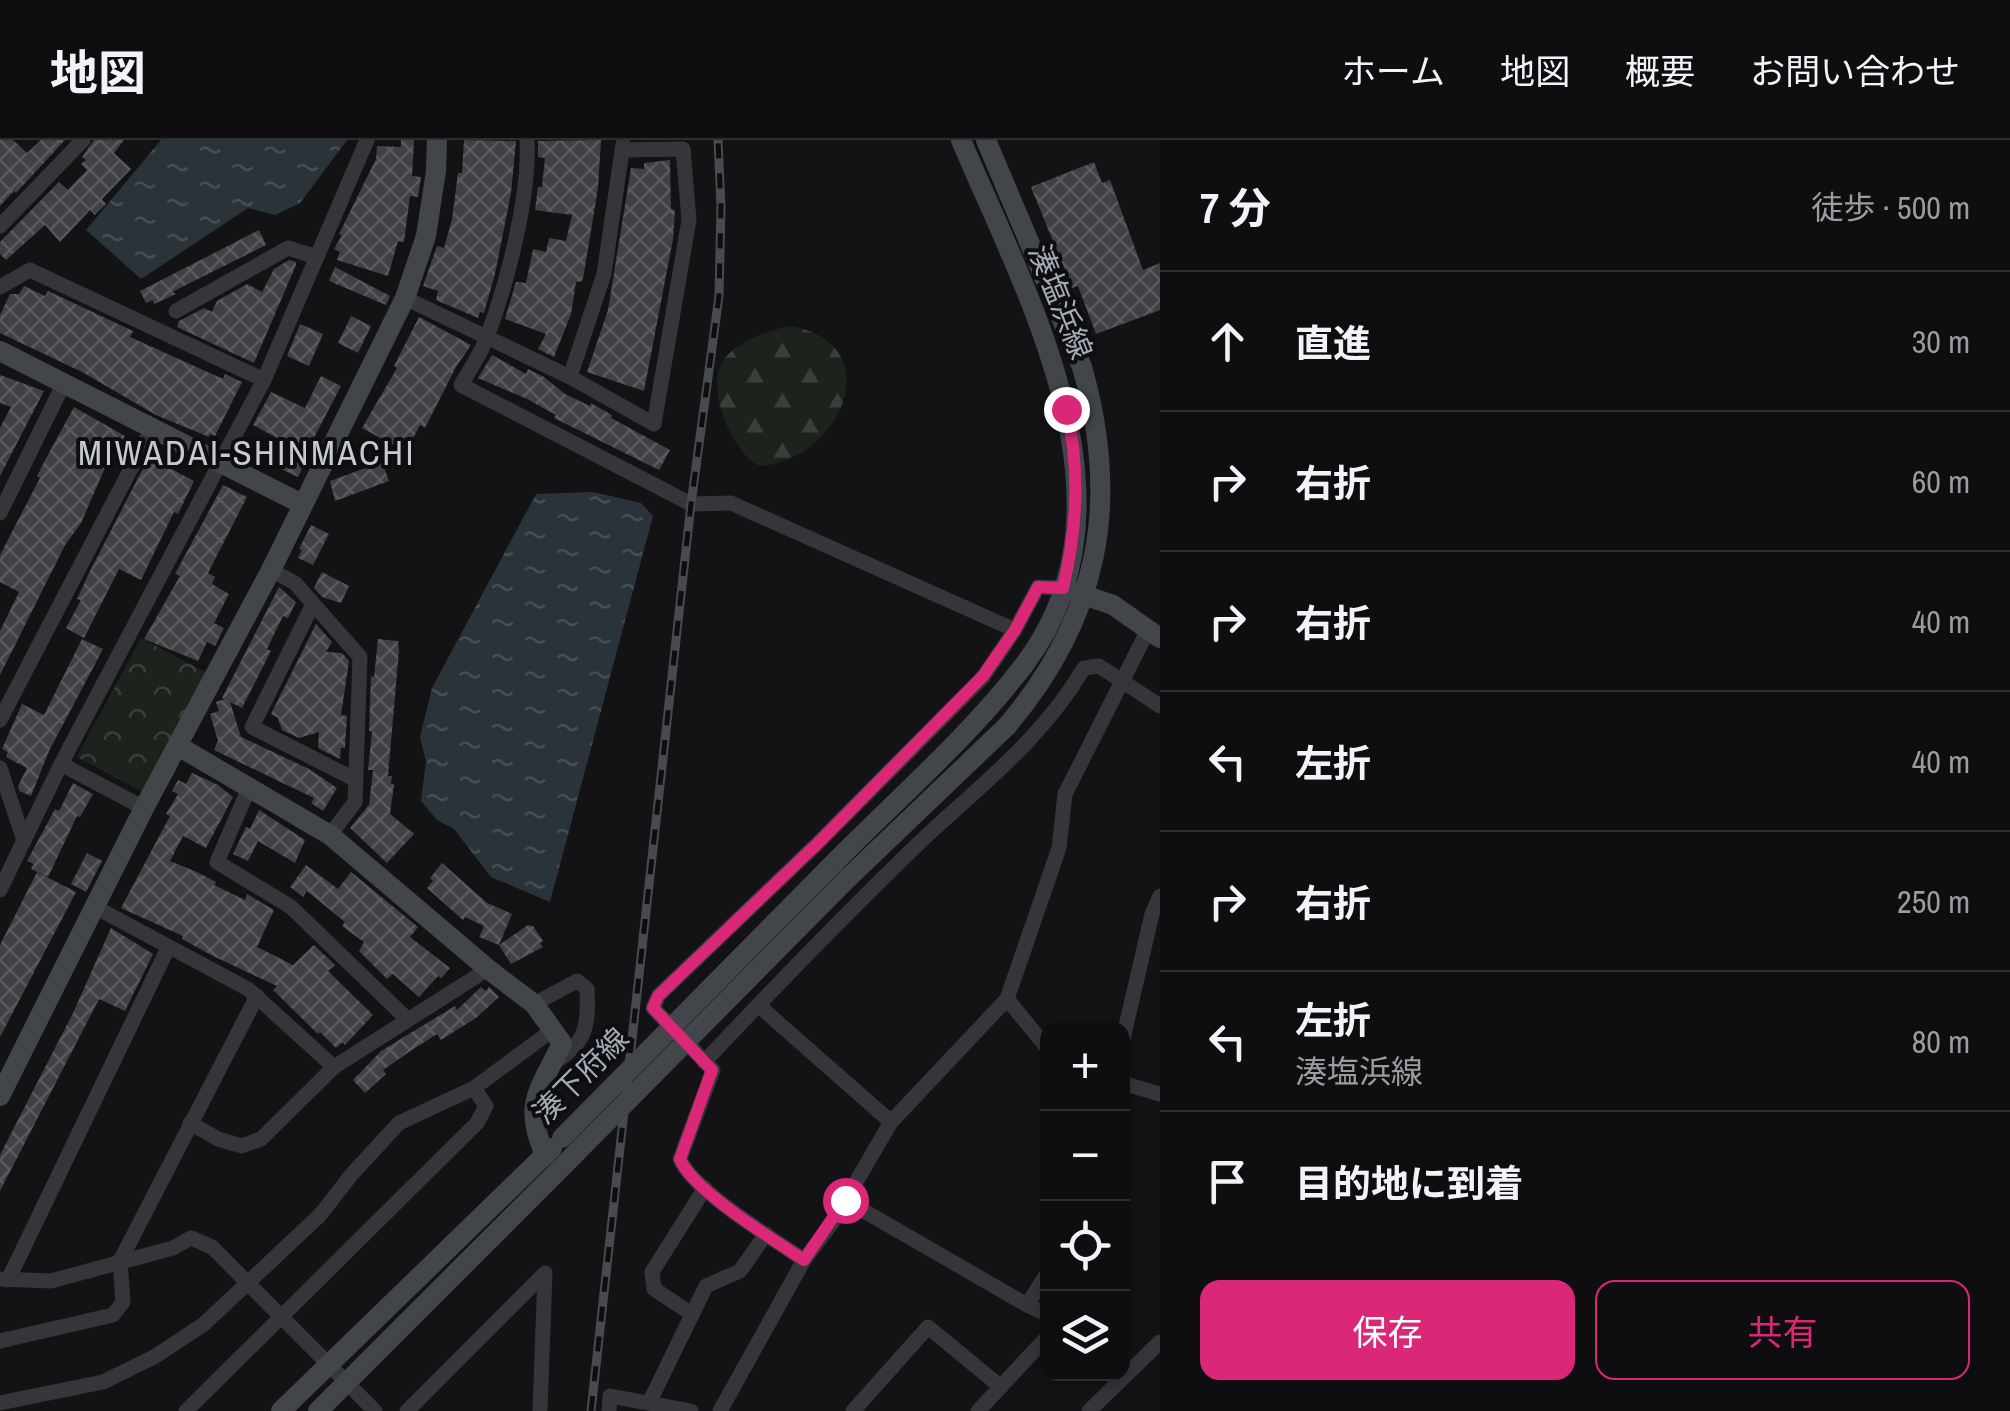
<!DOCTYPE html>
<html lang="ja">
<head>
<meta charset="utf-8">
<style>
  :root { --surface:#0e0e10; --page:#171719; --text:#f1f3f6; --muted:#9b9c9f; --line:#2e2e30; --accent:#db2777 }
  body { margin:0; font-family:"Archivo Narrow","Noto Sans JP",sans-serif; background:var(--page); color:var(--text) }
  .controls { position:absolute; right:30px; bottom:30px; display:grid; overflow:hidden; border-radius:20px; box-shadow:0 5px 15px #0003 }
  .controls button { width:90px; height:90px; display:grid; place-items:center; padding:0; border:0; border-bottom:2px solid var(--line); background:var(--surface); color:var(--text); font:50px sans-serif }
  .stop { position:absolute; width:30px; height:30px; margin:-22px; border:8px solid #db2777; border-radius:50%; background:#fff }
  .stop.end { background:#db2777; border-color:#fff; box-shadow:0 2px 10px #0008 }
  .list { margin:0; padding:0; list-style:none }
  h2 { display:flex; justify-content:space-between; align-items:center; height:130px; margin:0; padding:0 40px; font-size:42px }
  h2 small { font-size:32px; font-weight:400; color:var(--muted) }
  .list li { display:grid; grid-template-columns:65px 1fr auto; gap:30px; align-items:center; box-sizing:border-box; height:140px; padding:0 40px; border-top:2px solid var(--line) }
  .list b { display:block; font-size:38px; white-space:nowrap }
  .list p { margin:0; font-size:32px; white-space:nowrap; color:var(--muted) }
  .list em { font-size:32px; font-style:normal; color:var(--muted) }
  .actions { display:flex; gap:20px; padding:30px 40px }
  .actions a { flex:1; padding:22px 0; border:2px solid var(--accent); border-radius:20px; text-align:center; font-size:35px; color:var(--accent) }
  .actions .main { background:var(--accent); color:#fff }
  .icon { flex:none; width:55px; height:55px; fill:none; stroke:currentColor; stroke-width:2; stroke-linecap:round; stroke-linejoin:round }
  .map { position:relative; flex:none; width:1160px; height:1271px; overflow:hidden }
  header { display:flex; align-items:center; gap:60px; box-sizing:border-box; height:140px; padding:0 50px; background:var(--surface); border-bottom:2px solid var(--line) }
  header strong { font-size:48px }
  nav { display:flex; gap:55px; margin-inline-start:auto; font-size:35px }
  main { display:flex }
  aside { flex:1; background:var(--surface) }
  .map>svg:first-child { display:block }
  .forest { fill:url(#forest-firs) }
  .park { fill:url(#park-crowns) }
  .water { fill:url(#water-ripples) }
  .building { fill:url(#building-cross-hatch) }
  .lines { fill:none; stroke-linecap:round; stroke-linejoin:round }
  .street { stroke:#34363a; stroke-width:15 }
  .secondary { stroke:#42454a; stroke-width:20 }
  .rail-casing { stroke:#474a4f; stroke-width:9 }
  .rail { stroke:#0e0e10; stroke-width:5; stroke-dasharray:15; stroke-linecap:butt }
  .secondary-bridge { stroke:#42454a; stroke-width:20 }
  .route { stroke:#db2777; stroke-width:12 }
  .labels { text-anchor:middle; stroke-width:8; stroke-linejoin:round; paint-order:stroke }
  .street-label { font-size:30px; fill:#a4abb6; stroke:#0e0e10 }
  .quarter-label { font-size:35px; letter-spacing:2.5px; fill:#c6cad2; stroke:#0e0e10 }
</style>
</head>
<body>
<header>
<strong>地図</strong>
<nav><a>ホーム</a><a>地図</a><a>概要</a><a>お問い合わせ</a></nav>
</header>
<main>
<div class="map">
<svg width="1160" height="1271" viewBox="0 0 1160 1271">
  <defs>
    <pattern id="forest-firs" width="22" height="20" patternUnits="userSpaceOnUse" patternTransform="scale(2.5)"><rect width="22" height="20" fill="#1b231c"/><path d="M5 1l3.5 6h-7zM16 11l3.5 6h-7z" fill="#39403b"/></pattern>
    <pattern id="park-crowns" width="20" height="18" patternUnits="userSpaceOnUse" patternTransform="scale(2.5)"><rect width="20" height="18" fill="#1b231c"/><path d="M2 6a3 3 0 1 1 6 0M12 15a3 3 0 1 1 6 0" fill="none" stroke="#39403b"/></pattern>
    <pattern id="water-ripples" width="26" height="14" patternUnits="userSpaceOnUse" patternTransform="scale(2.5)"><rect width="26" height="14" fill="#293339"/><path d="M2 4q2-2 4 0t4 0M15 11q2-2 4 0t4 0" fill="none" stroke="#454e53"/></pattern>
    <pattern id="building-cross-hatch" width="8" height="8" patternUnits="userSpaceOnUse" patternTransform="scale(2.5)"><rect width="8" height="8" fill="#3f4145"/><path d="M0 0l8 8M0 8l8-8" fill="none" stroke="#585a5e"/></pattern>
  </defs>
  <rect width="100%" height="100%" fill="#131315"/>
  <!-- forest -->
  <path class="forest" d="M792,186c101,21 45,136 -32,140 -28,-13 -54,-76 -38,-104 12,-20 48,-33 70,-36z"/>
  <!-- park -->
  <polygon class="park" points="141,498 207,533 143,652 77,617"/>
  <!-- water -->
  <g class="water">
    <polygon points="161,0 347,0 300,63 275,75 248,68 141,139 86,90"/>
    <polygon points="593,352 641,363 653,376 550,762 491,737 454,689 437,680 421,661 426,621 420,597 432,548 536,354"/>
  </g>
  <!-- building -->
  <g class="building">
    <polygon points="0,0 13,0 27,13 41,0 65,0 16,53 14,51 0,66"/>
    <polygon points="94,0 124,0 114,13 131,29 102,59 106,64 95,75 90,70 60,102 45,85 6,120 0,114 0,102 59,42 68,50 87,30 81,24 86,20 82,17"/>
    <polygon points="401,0 414,0 412,36 421,37 418,57 410,56 404,102 398,101 388,136 337,120 340,112 334,109 342,95 339,94 376,19 377,6 401,7"/>
    <polygon points="464,0 516,1 511,53 495,134 484,173 480,172 478,178 436,160 438,151 423,146 437,106 444,108 452,79 458,33 462,33"/>
    <polygon points="601,0 598,48 584,133 582,141 576,142 571,174 554,217 538,209 546,194 505,179 516,142 526,143 533,109 546,112 549,98 566,101 572,75 535,70 538,47 542,47 545,18 538,17 538,1"/>
    <polygon points="670,20 671,69 675,70 673,99 644,251 587,232 608,170 631,28 644,29 644,23"/>
    <polygon points="1094,22 1102,43 1110,40 1143,130 1160,123 1160,170 1096,194 1078,146 1072,148 1031,47"/>
    <polygon points="259,90 266,105 172,152 176,154 154,164 153,160 146,163 140,151"/>
    <polygon points="289,120 296,122 296,125 254,223 177,187 179,181 204,168 212,172 217,161 247,144 262,152 274,129"/>
    <polygon points="335,127 390,156 386,165 329,141"/>
    <polygon points="24,146 45,156 48,151 133,191 130,197 223,239 225,234 242,242 215,296 210,294 209,297 156,275 82,232 0,193 0,175 10,154 19,154"/>
    <polygon points="351,176 371,186 358,213 338,203"/>
    <polygon points="419,177 471,205 456,227 425,288 420,285 406,312 362,288 397,228 394,226"/>
    <polygon points="300,184 323,194 309,226 287,216"/>
    <polygon points="492,215 526,234 528,229 544,237 565,254 590,266 591,263 612,275 611,278 670,310 659,330 554,278 556,275 527,259 478,238"/>
    <polygon points="0,235 44,251 0,336 0,288 11,267 0,263"/>
    <polygon points="321,236 341,246 306,313 309,314 298,337 279,328 290,305 253,285 271,252 305,268"/>
    <polygon points="74,267 125,296 114,316 111,314 81,383 65,405 0,535 0,491 19,452 0,442 0,415 40,338 37,336 44,322"/>
    <polygon points="149,317 194,341 178,374 174,372 141,440 119,429 84,498 66,488 81,460 77,459 89,433"/>
    <polygon points="382,322 389,341 335,361 330,341"/>
    <polygon points="223,345 247,357 208,433 215,437 212,444 229,454 214,483 224,488 215,506 207,502 198,521 144,499 180,436 175,434"/>
    <polygon points="311,385 329,394 313,425 298,418 302,410 299,409"/>
    <polygon points="322,432 349,446 341,463 322,457 314,448"/>
    <polygon points="279,447 296,462 288,478 283,476 267,509 271,511 242,568 230,562 241,597 309,629 337,648 323,671 311,663 314,658 214,610 218,601 210,574 219,571 216,562 225,559 222,558"/>
    <polygon points="316,484 332,502 326,512 342,513 349,521 341,575 347,576 345,608 341,608 340,619 318,608 319,592 299,598 282,590 278,578 271,574"/>
    <polygon points="82,499 103,509 49,611 31,656 19,651 18,646 27,628 6,617 8,612 2,609 22,564 44,575"/>
    <polygon points="378,499 398,501 399,510 388,636 392,636 391,644 394,644 390,674 414,694 387,723 350,688 369,665 373,630 368,630 372,591 369,591 371,536 374,537"/>
    <polygon points="192,633 218,645 233,657 206,708 183,696 170,721 197,732 216,742 214,745 245,760 247,754 274,770 257,807 293,825 314,805 335,825 328,831 373,875 345,905 343,902 336,908 320,892 318,894 273,850 277,846 213,816 182,799 183,796 121,768 170,676 166,674 178,654 172,651 178,640 186,644"/>
    <polygon points="73,643 93,654 80,677 77,676 48,737 31,729 34,724 27,721 55,669 59,671"/>
    <polygon points="259,670 305,700 295,723 258,701 248,721 233,714 246,687 250,689"/>
    <polygon points="87,713 102,721 86,752 71,744"/>
    <polygon points="442,723 487,763 512,774 499,805 528,785 533,786 543,801 540,803 543,807 511,824 499,805 479,797 484,786 465,777 463,780 427,748 433,741 430,738"/>
    <polygon points="306,725 338,749 351,732 418,787 410,797 450,828 441,838 438,836 419,857 393,834 387,839 359,811 364,802 342,786 345,782 307,751 303,757 290,747"/>
    <polygon points="37,732 76,752 0,897 0,805"/>
    <polygon points="111,788 153,814 125,871 99,859 0,1051 0,1015 73,873"/>
    <polygon points="481,847 486,851 489,847 499,857 476,878 441,900 437,894 409,912 383,930 386,934 365,953 353,940 381,911 455,866 457,870"/>
  </g>
  <g class="lines">
    <!-- street -->
    <g class="street">
      <path d="M527,0c3,56 -20,144 -40,197 -6,17 -17,32 -26,48l230,119 40,-1 284,127"/>
      <polyline points="0,86 83,0"/>
      <polyline points="0,147 30,130 264,240"/>
      <polyline points="405,158 570,237 654,284 689,80 683,9 623,10"/>
      <polyline points="176,171 288,108 317,117"/>
      <polyline points="570,237 604,134 623,4"/>
      <polyline points="0,373 64,243"/>
      <polyline points="271,430 295,443 360,517 355,662 330,695"/>
      <polyline points="313,464 252,587 356,640"/>
      <polyline points="0,580 152,288"/>
      <polyline points="61,624 144,668"/>
      <polyline points="0,628 24,701"/>
      <polyline points="250,646 217,722 291,767 407,879"/>
      <polyline points="0,750 61,624 264,240 367,0"/>
      <polyline points="95,767 248,849 334,927"/>
      <polyline points="1007,859 1048,909"/>
      <path d="M534,864l43,-23 10,8c2,39 -1,54 -35,75"/>
      <polyline points="758,865 891,982"/>
      <polyline points="1122,903 1152,774 1160,756"/>
      <path d="M704,922c70,-74 140,-147 214,-218 62,-59 121,-101 166,-176l15,-2 61,40"/>
      <polyline points="1122,943 1160,954"/>
      <polyline points="190,983 218,999 242,1006 261,999 334,927 488,829"/>
      <polyline points="845,1060 1027,1165"/>
      <path d="M804,1120c-29,-20 -112,-70 -124,-101l33,-89 -60,-62 6,-13 159,-152 165,-166 32,-47 23,-43 25,1"/>
      <polyline points="1048,1132 1027,1165 1048,1175"/>
      <polyline points="0,1139 51,1141 173,1108 191,1098 212,1107 375,1271"/>
      <polyline points="8,1140 168,808"/>
      <polyline points="692,1174 654,1149 652,1132 705,1048"/>
      <polyline points="0,1201 113,1175 123,1162 120,1121 257,856"/>
      <polyline points="650,1261 706,1146 740,1131 766,1094"/>
      <polyline points="0,1263 103,1242 154,1217 204,1184 320,1075 352,1034 399,983 474,948 554,889"/>
      <polyline points="186,1271 477,983 486,966 474,948"/>
      <polyline points="407,1271 545,1133 540,1271"/>
      <polyline points="609,1271 610,1256 691,1271"/>
      <polyline points="720,1271 804,1120 832,1083 891,982 1007,859 1059,708 1065,654 1149,488"/>
      <polyline points="853,1271 928,1187 1001,1247"/>
      <polyline points="978,1271 1048,1196"/>
      <polyline points="1089,1271 1160,1202"/>
    </g>
    <!-- secondary -->
    <g class="secondary">
      <polyline points="0,211 302,364"/>
      <polyline points="1075,452 1113,465 1160,498"/>
      <path d="M178,606l152,89 158,134 46,35 28,39c-22,47 -40,60 -17,112"/>
      <path d="M834,723c63,-64 135,-126 190,-198 122,-160 3,-368 -63,-525"/>
      <path d="M848,738l159,-152c92,-109 114,-222 75,-359l-96,-227"/>
      <polyline points="0,956 144,668 271,430 405,158 426,96 436,31 437,0"/>
      <polyline points="281,1271 552,1008"/>
      <polyline points="318,1271 560,1029"/>
    </g>
    <defs>
      <polyline id="rail" points="591,1271 691,364 719,156 721,67 718,0"/>
    </defs>
    <!-- rail casing -->
    <use href="#rail" class="rail-casing"/>
    <!-- rail -->
    <use href="#rail" class="rail"/>
    <!-- secondary-bridge -->
    <g class="secondary-bridge">
      <polyline points="562,998 834,723"/>
      <polyline points="560,1029 848,738"/>
    </g>
  </g>
  <g class="lines">
    <!-- route -->
    <path class="route" d="M845,1060l-41,60c-30,-20 -112,-70 -124,-101l32,-89 -59,-62 5,-12 160,-153 165,-167 32,-46 23,-43 25,1c14,-59 18,-119 3,-179"/>
  </g>
  <g class="labels">
    <!-- street labels -->
    <g class="street-label">
      <text transform="translate(1060 162) rotate(68)" y="10">湊塩浜線</text>
      <text transform="translate(581 936) rotate(-45)" y="10">湊下府線</text>
    </g>
    <!-- quarter labels -->
    <g class="quarter-label">
      <text x="247" y="325">MIWADAI-SHINMACHI</text>
    </g>
  </g>
</svg>
<div class="controls">
<button>+</button>
<button>−</button>
<button><svg class="icon" aria-label="locate" viewBox="0 0 24 24"><circle cx="12" cy="12" r="6"/><path d="M12 2v4M12 18v4M2 12h4M18 12h4"/></svg></button>
<button><svg class="icon" aria-label="layers" viewBox="0 0 24 24"><path d="M12 4l9 5-9 5-9-5zM3 14l9 5 9-5"/></svg></button>
</div>
<div class="stop" style="left:845px;top:1060px"></div>
<div class="stop end" style="left:1066px;top:269px"></div>
</div>
<aside>
<h2>7 分<small>徒歩 · 500 m</small></h2>
<ul class="list">
<li><svg class="icon" aria-label="ahead" viewBox="0 0 24 24"><path d="M12 20V5M6 11l6-6 6 6"/></svg><div><b>直進</b></div><em>30 m</em></li>
<li><svg class="icon" aria-label="right" viewBox="0 0 24 24"><path d="M7 20v-9h11M14 6l5 5-5 5"/></svg><div><b>右折</b></div><em>60 m</em></li>
<li><svg class="icon" aria-label="right" viewBox="0 0 24 24"><path d="M7 20v-9h11M14 6l5 5-5 5"/></svg><div><b>右折</b></div><em>40 m</em></li>
<li><svg class="icon" aria-label="left" viewBox="0 0 24 24"><path d="M17 20v-9H6M10 6l-5 5 5 5"/></svg><div><b>左折</b></div><em>40 m</em></li>
<li><svg class="icon" aria-label="right" viewBox="0 0 24 24"><path d="M7 20v-9h11M14 6l5 5-5 5"/></svg><div><b>右折</b></div><em>250 m</em></li>
<li><svg class="icon" aria-label="left" viewBox="0 0 24 24"><path d="M17 20v-9H6M10 6l-5 5 5 5"/></svg><div><b>左折</b><p>湊塩浜線</p></div><em>80 m</em></li>
<li><svg class="icon" aria-label="arrive" viewBox="0 0 24 24"><path d="M6 21V4h12l-3 4 3 4H6"/></svg><div><b>目的地に到着</b></div></li>
</ul>
<div class="actions"><a class="main">保存</a><a>共有</a></div>
</aside>
</main>
</body>
</html>
